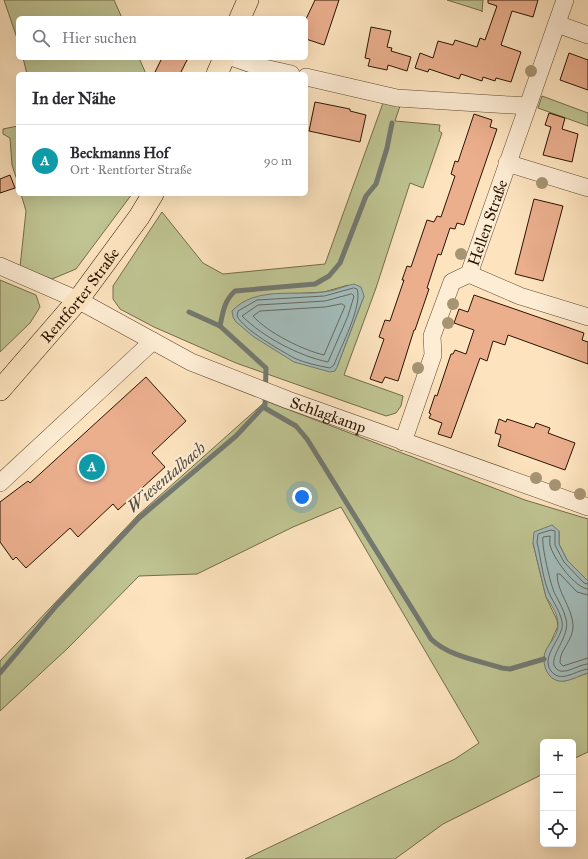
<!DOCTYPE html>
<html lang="de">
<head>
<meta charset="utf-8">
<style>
  :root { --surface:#fff; --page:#f2f2f3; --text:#2b2b33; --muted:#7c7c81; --line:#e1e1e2; --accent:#1a73e8 }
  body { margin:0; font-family:"IM FELL Great Primer",serif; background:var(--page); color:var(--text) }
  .controls { position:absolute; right:12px; bottom:12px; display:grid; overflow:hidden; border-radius:6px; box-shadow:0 4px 16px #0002 }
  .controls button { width:36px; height:36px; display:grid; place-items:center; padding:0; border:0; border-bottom:1px solid var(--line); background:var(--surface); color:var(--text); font:20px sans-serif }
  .you { position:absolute; left:302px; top:497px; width:14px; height:14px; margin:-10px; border:3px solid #fff; border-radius:50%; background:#1a73e8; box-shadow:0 0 0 6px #1a73e833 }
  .badge { display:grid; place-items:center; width:26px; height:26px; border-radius:50%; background:var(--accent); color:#fff; font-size:13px; font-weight:700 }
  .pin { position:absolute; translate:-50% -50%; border:2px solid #fff; box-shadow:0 1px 4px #0006 }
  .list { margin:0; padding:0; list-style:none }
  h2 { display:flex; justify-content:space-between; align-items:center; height:52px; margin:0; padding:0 16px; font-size:17px }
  h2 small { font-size:13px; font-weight:400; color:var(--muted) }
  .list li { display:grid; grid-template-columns:26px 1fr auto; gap:12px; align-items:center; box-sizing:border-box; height:72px; padding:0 16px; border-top:1px solid var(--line) }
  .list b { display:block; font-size:15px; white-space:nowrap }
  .list p { margin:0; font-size:13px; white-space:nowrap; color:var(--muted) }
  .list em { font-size:13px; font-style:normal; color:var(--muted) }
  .icon { flex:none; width:22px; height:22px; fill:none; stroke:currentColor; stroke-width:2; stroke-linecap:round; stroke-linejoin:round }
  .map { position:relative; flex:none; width:588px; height:859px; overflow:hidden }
  .search { position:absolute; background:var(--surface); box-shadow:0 4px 16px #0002; left:16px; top:16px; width:292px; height:44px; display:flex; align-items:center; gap:10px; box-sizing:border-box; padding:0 14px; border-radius:6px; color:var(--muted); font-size:15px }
  .panel { position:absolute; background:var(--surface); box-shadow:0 4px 16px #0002; left:16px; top:72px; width:292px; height:124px; border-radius:6px }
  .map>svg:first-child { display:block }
  .green { fill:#bfc492; stroke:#746c4a; fill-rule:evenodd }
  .water { fill:#a3bcbb; stroke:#737971 }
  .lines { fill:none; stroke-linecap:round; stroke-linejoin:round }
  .shore { stroke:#66685e; stroke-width:1 }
  .stream { stroke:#737971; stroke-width:5 }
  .building { fill:#ebaf8e; stroke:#2a1401 }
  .minor-casing { stroke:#5f4830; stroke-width:18 }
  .major-casing { stroke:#2a1401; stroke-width:22 }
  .minor { stroke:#feedd5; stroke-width:17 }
  .major { stroke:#fde4bf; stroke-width:21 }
  .tree { fill:#a69473 }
  .labels { text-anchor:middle; stroke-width:4; stroke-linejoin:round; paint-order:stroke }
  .street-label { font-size:16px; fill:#2a1401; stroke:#feedd5 }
  .water-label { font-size:17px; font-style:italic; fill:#544f42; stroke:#feedd5 }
</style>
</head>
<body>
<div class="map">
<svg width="588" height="859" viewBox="0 0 588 859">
  <rect width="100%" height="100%" fill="#fde4bf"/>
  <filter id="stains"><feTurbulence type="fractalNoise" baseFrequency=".005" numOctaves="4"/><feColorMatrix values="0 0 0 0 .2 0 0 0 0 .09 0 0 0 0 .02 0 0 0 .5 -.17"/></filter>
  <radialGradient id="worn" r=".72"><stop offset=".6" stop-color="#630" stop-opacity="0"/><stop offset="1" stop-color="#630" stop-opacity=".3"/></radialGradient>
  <!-- green -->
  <g class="green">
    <polygon points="4,0 114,0 122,18 18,18 18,41"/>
    <polygon points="447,0 483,0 482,12 482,11"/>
    <polygon points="23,58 139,58 146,74 27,74"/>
    <polygon points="542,96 588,113 588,126 538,108"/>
    <path d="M383,103l17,3 -5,15 45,4 -1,6 3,2 -19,55 -13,-5 -34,105 -32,87 59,21 -2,10 -5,7 -10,3 -150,-53 -82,-36 -34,-18 -7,-10v-13l49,-74 41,51 20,11 102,-10zM348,285l16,11 -27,71 -68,-72 55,-3z"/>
    <polygon points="18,126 18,183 12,165 10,138 3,134 3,129"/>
    <polygon points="21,194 132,194 76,269 52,279 20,267 26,211"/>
    <polygon points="0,280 36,295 40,307 30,323 0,352"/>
    <polygon points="266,401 525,500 588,519 588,581 567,560 559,544 559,531 533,543 546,597 557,620 558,626 549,646 564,681 588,673 588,752 573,759 573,742 543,742 543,774 443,824 395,859 245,859 455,759 479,743 341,507 293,527 197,574 139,576 68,648 0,711 0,661 138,515"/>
  </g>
  <!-- water -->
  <g class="water">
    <path d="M354,284l7,3 3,9 -27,71 -2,4 -5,1 -36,-10 -40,-25 -18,-15 -3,-5 -1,-6c23,-25 63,-15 92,-19 11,-1 20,-6 30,-8z"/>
    <path d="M552,525l7,6v13l8,16 21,21v92c-7,2 -16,7 -23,8 -17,3 -25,-18 -19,-31 4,-8 12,-15 12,-24 1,-10 -7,-22 -12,-29l-13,-54 1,-11z"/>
  </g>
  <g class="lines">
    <!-- shore -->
    <g class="shore">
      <path d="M354,288l3,1c6,17 -17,59 -23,76l-4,3c-11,-2 -25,-5 -36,-10 -14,-8 -50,-28 -57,-42l1,-5 19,-11 67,-4z"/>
      <path d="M352,294l2,2 -6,20 -20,46c-29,-6 -65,-25 -86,-46l16,-11 67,-4z"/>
      <path d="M342,304l3,2 -21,49c-21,-5 -56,-22 -71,-39l7,-5 65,-4z"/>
      <path d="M588,584l-4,-1 -20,-21 -9,-17v-14l-4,-1 -13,4 -1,8c4,16 6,41 14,55 4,8 13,21 11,31 -3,13 -21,30 -11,43 10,13 25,-1 37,-2"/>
      <path d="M588,589c-13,-1 -33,-29 -37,-41 -2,-4 -1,-8 -1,-12l-7,1c-2,7 8,50 12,57 4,8 9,16 11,25 5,17 -18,38 -11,48 7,11 23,-3 33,-3"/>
      <path d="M588,595l-11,-3 -17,-18h-3c0,18 15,33 16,51 1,15 -14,25 -13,38l3,3 25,-8"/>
    </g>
    <!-- stream -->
    <g class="stream">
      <path d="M220,326c3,-14 4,-25 15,-35l80,-7 14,-8 11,-13 26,-67 10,-12 11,-36 5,-25"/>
      <path d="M263,407l33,19 11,13 124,200c17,17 49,22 71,29l8,1 34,-10"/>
      <polyline points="0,673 57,605 139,518 236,436 265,405 266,368 220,326 189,312"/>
    </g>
  </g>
  <!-- building -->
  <g class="building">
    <polygon points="315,0 339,0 324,45 306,39 306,19"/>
    <polygon points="488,0 538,0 533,17 512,11 501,45 521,52 511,82 496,78 495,81 483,77 482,81 461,74 459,79 429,69 428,72 415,68 420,53 433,58 438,41 453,45 455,40 477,47 480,38 485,40 497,6 488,3"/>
    <polygon points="371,27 391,31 387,47 392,48 391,51 411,57 407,71 388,65 387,70 368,66 370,59 365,58"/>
    <polygon points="569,53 588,60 588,90 560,80"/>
    <polygon points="162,58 188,58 180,74 154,74"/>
    <polygon points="315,102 350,109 350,111 366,115 360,142 309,131"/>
    <polygon points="549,113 565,118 562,129 578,134 572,162 543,155 551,127 545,125"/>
    <polygon points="474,114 492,120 490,127 497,129 464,225 457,223 455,229 450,228 441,255 438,254 427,288 429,289 415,330 414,330 398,381 385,377 382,383 370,379 384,339 379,337 385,320 390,321 404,280 402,280 407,266 411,267 427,220 434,222 437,216 441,217 455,176 451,174 455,161 458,162"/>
    <polygon points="10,175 15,188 0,193 0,179"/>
    <polygon points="534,199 563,206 543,281 515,274"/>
    <polygon points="474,295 584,333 582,340 588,342 588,364 508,335 505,345 493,341 487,361 480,358 451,438 438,434 442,423 429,418 431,414 429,413 435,395 437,396 451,354 453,354 455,350 466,354 474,330 454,323 459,309 468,312"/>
    <polygon points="146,377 186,421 152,453 165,467 118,510 113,504 78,537 70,528 26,568 16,557 13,560 0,542 0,502 28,481 30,483"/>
    <polygon points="499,419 506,422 507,419 534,428 536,423 550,428 548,433 575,443 565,470 498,446 501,435 495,433"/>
  </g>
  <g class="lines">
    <defs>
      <g id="minor">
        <polyline points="557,24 588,35"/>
        <polyline points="234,58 260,67 291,74"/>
        <polyline points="306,77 397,98 527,106"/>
        <polyline points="507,163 588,188"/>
        <path id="s1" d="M0,266l78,34 113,62 97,38 300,107"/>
        <polyline points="469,274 520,296 588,317"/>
        <path id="s2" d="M403,442l30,-87 -1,-19 20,-54 17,-8 96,-274"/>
        <polyline points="0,483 153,341"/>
      </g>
      <g id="major">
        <polyline points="240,18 248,0"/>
        <polyline points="217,74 224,58"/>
        <path id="s3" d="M0,390l78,-90 61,-83 14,-23"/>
      </g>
    </defs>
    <!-- minor casing -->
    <use href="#minor" class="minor-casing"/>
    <!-- major casing -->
    <use href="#major" class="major-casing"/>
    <!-- minor -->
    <use href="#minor" class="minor"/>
    <!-- major -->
    <use href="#major" class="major"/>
  </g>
  <!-- trees -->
  <g class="tree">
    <circle cx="531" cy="71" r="6"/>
    <circle cx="542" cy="183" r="6"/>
    <circle cx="461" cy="254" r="6"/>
    <circle cx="453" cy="304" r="6"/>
    <circle cx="448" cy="323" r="6"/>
    <circle cx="418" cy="368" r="6"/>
    <circle cx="536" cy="478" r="6"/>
    <circle cx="555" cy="485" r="6"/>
    <circle cx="580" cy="494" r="6"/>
  </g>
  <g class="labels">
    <!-- street labels -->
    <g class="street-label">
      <text dy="6" stroke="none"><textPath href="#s2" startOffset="242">Hellen Straße</textPath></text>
      <text dy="6" stroke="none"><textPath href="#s3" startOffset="124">Rentforter Straße</textPath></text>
      <text dy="6" stroke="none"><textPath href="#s1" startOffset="361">Schlagkamp</textPath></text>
    </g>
    <!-- water labels -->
    <g class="water-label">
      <text transform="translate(166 477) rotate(-41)" y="6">Wiesentalbach</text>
    </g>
  </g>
  <rect width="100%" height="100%" filter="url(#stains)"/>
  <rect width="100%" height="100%" fill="url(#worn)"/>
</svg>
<div class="controls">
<button>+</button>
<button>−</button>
<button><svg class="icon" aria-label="locate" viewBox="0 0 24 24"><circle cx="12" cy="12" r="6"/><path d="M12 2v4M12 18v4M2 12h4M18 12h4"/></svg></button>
</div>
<div class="you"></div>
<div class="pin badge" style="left:92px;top:467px;background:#0f9aa8">A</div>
<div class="search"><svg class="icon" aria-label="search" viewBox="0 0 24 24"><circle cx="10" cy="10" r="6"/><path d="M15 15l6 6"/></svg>Hier suchen</div>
<section class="panel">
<h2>In der Nähe<small></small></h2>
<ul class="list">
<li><span class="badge" style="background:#0f9aa8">A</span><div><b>Beckmanns Hof</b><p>Ort · Rentforter Straße</p></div><em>90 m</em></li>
</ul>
</section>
</div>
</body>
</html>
